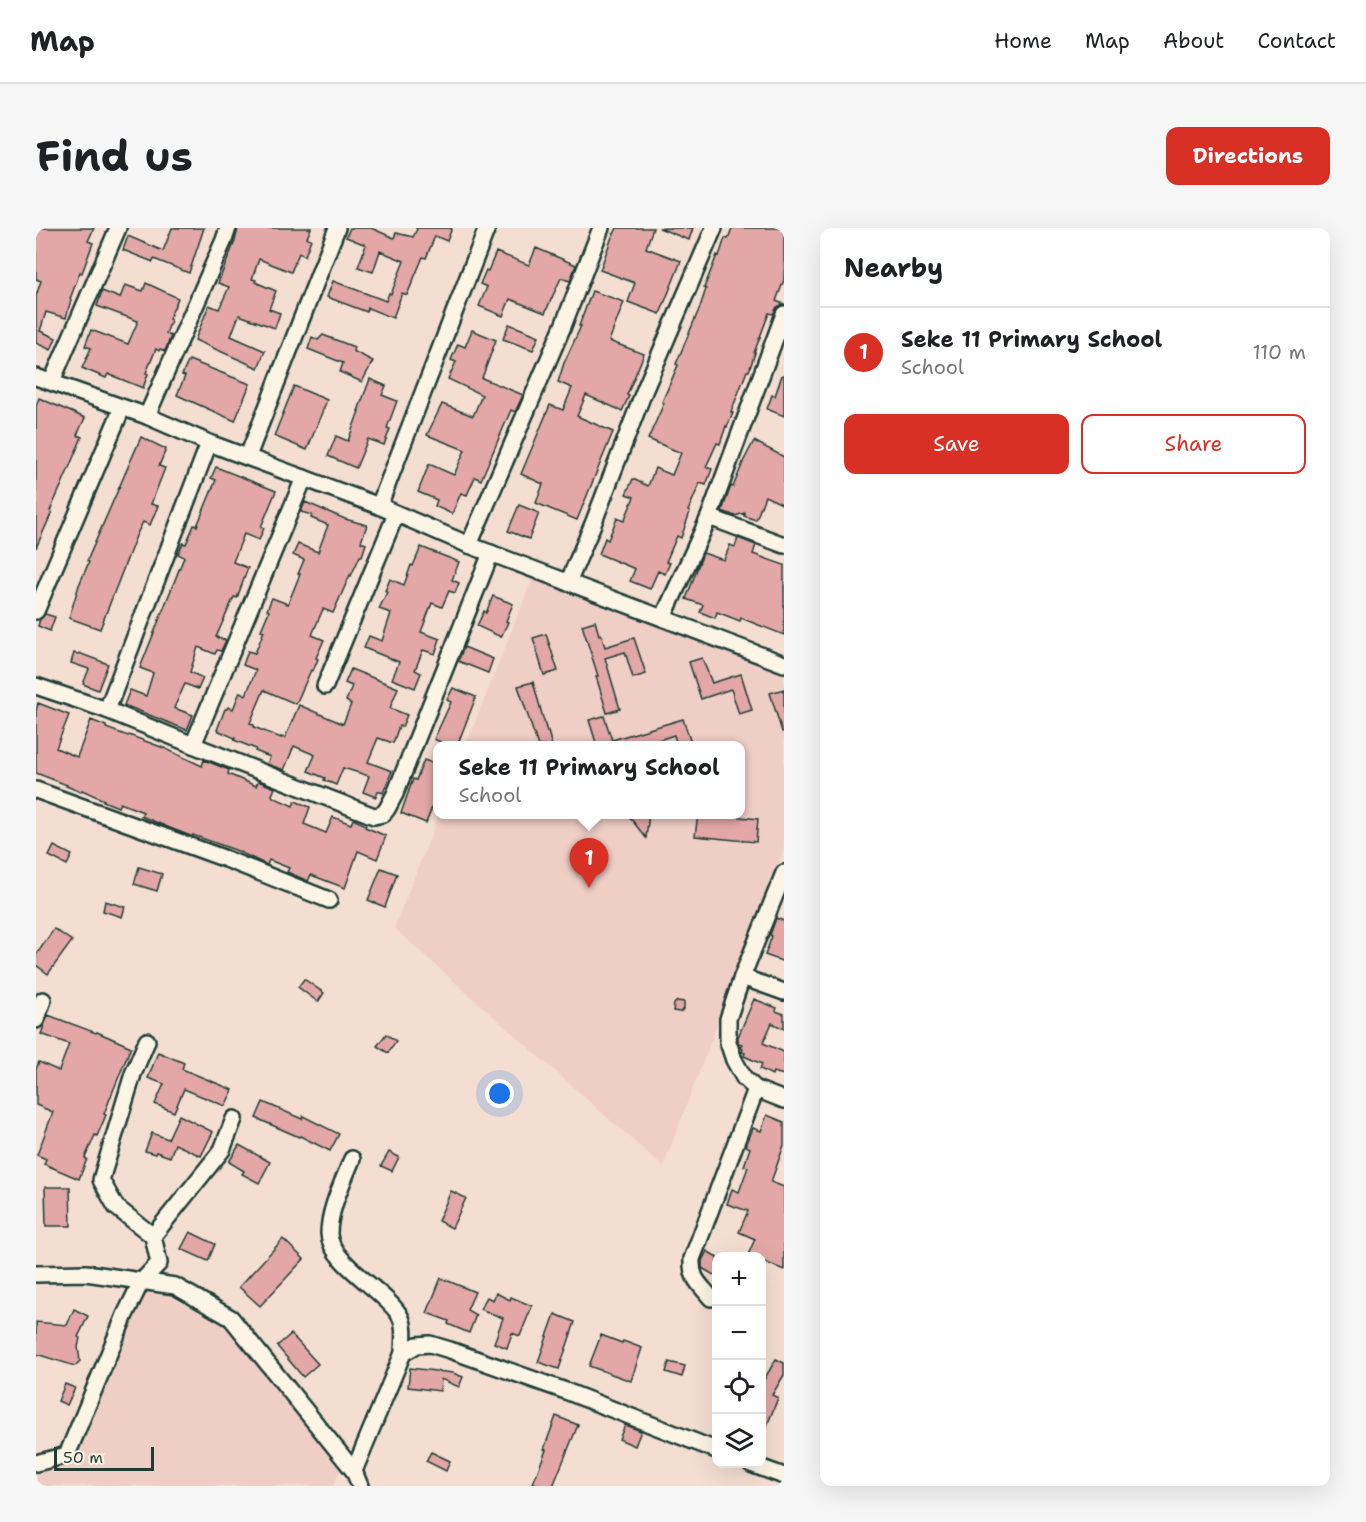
<!DOCTYPE html>
<html lang="en">
<head>
<meta charset="utf-8">
<style>
  :root { --surface:#fff; --page:#f6f6f6; --text:#202124; --muted:#757577; --line:#e0e0e0; --accent:#d93025 }
  body { margin:0; font-family:"Shantell Sans",sans-serif; background:var(--page); color:var(--text) }
  .controls { position:absolute; right:18px; bottom:18px; display:grid; overflow:hidden; border-radius:12px; box-shadow:0 6px 24px #0002 }
  .controls button { width:54px; height:54px; display:grid; place-items:center; padding:0; border:0; border-bottom:2px solid var(--line); background:var(--surface); color:var(--text); font:30px sans-serif }
  .scale { position:absolute; left:18px; bottom:15px; width:100px; box-sizing:border-box; padding-left:6px; border:3px solid #1f3d34; border-top:0; font-size:16px; line-height:21px; white-space:nowrap; color:#1f3d34; -webkit-text-stroke:4px #fcf5e5; paint-order:stroke }
  .you { position:absolute; left:464px; top:866px; width:21px; height:21px; margin:-15px; border:4px solid #fff; border-radius:50%; background:#1a73e8; box-shadow:0 0 0 9px #1a73e833 }
  .badge { display:grid; place-items:center; width:39px; height:39px; border-radius:50%; background:var(--accent); color:#fff; font-size:20px; font-weight:700 }
  .pin { position:absolute; translate:-50% -50px; filter:drop-shadow(0 2px 3px #0008) }
  .pin::after { content:''; position:absolute; top:32px; width:21px; height:18px; background:inherit; clip-path:polygon(0 0,100% 0,50% 100%) }
  .popup { position:absolute; left:397px; top:513px; width:312px; height:78px; box-sizing:border-box; display:grid; place-content:center; border-radius:12px; background:var(--surface); filter:drop-shadow(0 2px 4px #0005); font-size:20px; white-space:nowrap; color:var(--muted) }
  .popup b { font-size:22px; color:var(--text) }
  .popup::after { content:''; position:absolute; left:50%; top:100%; margin-left:-12px; border:12px solid transparent; border-top-color:var(--surface) }
  .list { margin:0; padding:0; list-style:none }
  h2 { display:flex; justify-content:space-between; align-items:center; height:78px; margin:0; padding:0 24px; font-size:26px }
  h2 small { font-size:20px; font-weight:400; color:var(--muted) }
  .list li { display:grid; grid-template-columns:39px 1fr auto; gap:18px; align-items:center; box-sizing:border-box; height:90px; padding:0 24px; border-top:2px solid var(--line) }
  .list b { display:block; font-size:22px; white-space:nowrap }
  .list p { margin:0; font-size:20px; white-space:nowrap; color:var(--muted) }
  .list em { font-size:20px; font-style:normal; color:var(--muted) }
  .actions { display:flex; gap:12px; padding:18px 24px }
  .actions a { flex:1; padding:14px 0; border:2px solid var(--accent); border-radius:12px; text-align:center; font-size:21px; color:var(--accent) }
  .actions .main { background:var(--accent); color:#fff }
  .icon { flex:none; width:33px; height:33px; fill:none; stroke:currentColor; stroke-width:2; stroke-linecap:round; stroke-linejoin:round }
  .map { position:relative; flex:none; width:748px; height:1258px; overflow:hidden; border-radius:12px }
  header { display:flex; align-items:center; gap:36px; box-sizing:border-box; height:84px; padding:0 30px; background:var(--surface); border-bottom:2px solid var(--line) }
  header strong { font-size:28px }
  nav { display:flex; gap:33px; margin-inline-start:auto; font-size:21px }
  .intro { display:flex; align-items:center; justify-content:space-between; box-sizing:border-box; height:144px; padding:0 36px }
  h1 { margin:0; font-size:42px }
  .button { padding:15px 27px; border-radius:12px; background:var(--accent); color:#fff; font-size:21px; font-weight:700 }
  main { display:flex; gap:36px; padding:0 36px }
  aside { flex:1; background:var(--surface); border-radius:12px; box-shadow:0 6px 24px #0002 }
  .map>svg:first-child { display:block }
  .built { fill:#efcec5 }
  .building { fill:#e2a7a6; stroke:#1f3d34; stroke-width:1.5 }
  .lines { fill:none; stroke-linecap:round; stroke-linejoin:round }
  .minor-casing { stroke:#1f3d34; stroke-width:20 }
  .minor { stroke:#fcf5e5; stroke-width:15 }
</style>
</head>
<body>
<header>
<strong>Map</strong>
<nav><a>Home</a><a>Map</a><a>About</a><a>Contact</a></nav>
</header>
<div class="intro"><h1>Find us</h1><a class="button">Directions</a></div>
<main>
<div class="map">
<svg width="748" height="1258" viewBox="0 0 748 1258">
  <rect width="100%" height="100%" fill="#f4ded2"/>
  <filter id="ink" filterUnits="userSpaceOnUse"><feTurbulence type="fractalNoise" baseFrequency=".0167" numOctaves="2"/><feDisplacementMap in="SourceGraphic" scale="12" xChannelSelector="R" yChannelSelector="G"/><feConvolveMatrix kernelMatrix="1 2 1 2 8 2 1 2 1" color-interpolation-filters="sRGB"/></filter>
  <g filter="url(#ink)">
    <!-- built -->
    <g class="built">
      <polygon points="501,339 748,433 748,621 627,939 358,700 403,587 704,586 704,518 430,517"/>
      <polygon points="111,1056 195,1101 304,1243 297,1258 0,1258 0,1242 34,1233"/>
    </g>
    <!-- building -->
    <g class="building">
      <polygon points="0,0 58,0 52,13 57,15 46,45 44,44 34,71 35,72 30,90 10,84 4,103 20,110 15,122 0,115 0,68 5,53 0,51"/>
      <polygon points="136,0 168,0 153,45 118,31 117,34 87,22 92,8 127,23"/>
      <polygon points="202,0 275,0 271,10 275,11 269,28 263,25 255,44 223,31 216,51 220,52 219,54 240,63 233,81 244,85 239,100 203,87 195,108 229,123 222,140 159,112 173,77 183,81 193,59 182,55 199,13"/>
      <polygon points="314,0 335,0 358,10 360,5 377,9 381,1 380,0 416,0 411,13 399,8 390,30 387,29 371,67 366,65 357,90 332,80 331,84 291,69 297,53 350,73 353,65 355,66 368,33 344,23 337,44 322,39 330,17 310,9"/>
      <polygon points="581,0 617,0 610,20 645,33 624,86 592,74 599,55 564,42 577,6 578,6"/>
      <polygon points="623,0 657,0 653,12"/>
      <polygon points="696,0 748,0 748,52 740,73 748,76 741,79 737,86 733,85 718,125 719,125 713,143 711,143 695,184 697,185 691,199 690,198 684,216 681,215 670,239 676,241 670,257 664,255 652,283 654,284 645,310 641,308 630,334 634,335 629,346 622,343 614,361 594,353 599,341 563,326 569,310 572,312 581,290 588,293 598,269 590,266 597,251 612,258 619,240 636,247 645,225 612,211 628,175 626,174 642,137 640,136 664,79 670,61 668,60 681,27 683,28 689,10 692,11"/>
      <polygon points="500,20 540,37 534,53 525,50 509,85 474,71 467,88 443,78 451,59 444,56 450,42 452,43 460,24 493,37"/>
      <polygon points="110,55 142,70 133,91 135,92 130,106 135,108 129,123 124,121 123,123 120,121 110,145 112,146 107,160 72,146 70,150 46,140 55,120 49,118 55,102 92,116 102,93 61,78 66,63 84,70 89,57 107,63"/>
      <polygon points="556,63 588,74 573,113 608,126 591,167 593,168 586,183 550,167 541,188 577,204 541,292 500,275 507,256 485,246 514,177 527,182 536,160 522,154 528,135 545,98 543,98"/>
      <polygon points="473,96 503,108 497,122 467,111"/>
      <polygon points="436,102 460,112 446,150 487,167 479,184 475,182 445,252 439,249 431,267 425,265 416,286 399,278 401,272 382,264 393,236 418,247 429,222 391,207 406,176 437,188 446,167 412,151 420,134 415,132 422,116 429,119"/>
      <polygon points="287,107 318,119 317,123 337,133 326,154 304,144 307,135 272,121 276,109 282,112"/>
      <polygon points="153,132 214,156 199,193 141,167 149,148 146,147"/>
      <polygon points="746,147 748,147 748,188 731,181 736,167 739,168"/>
      <polygon points="334,151 350,158 346,167 361,173 351,200 354,201 348,217 332,211 320,240 292,228 300,208 312,213 323,183 322,183"/>
      <polygon points="258,158 291,172 271,222 238,208"/>
      <polygon points="3,170 49,190 41,207 46,209 30,247 14,283 16,284 0,320 0,178"/>
      <polygon points="105,209 130,221 123,238 129,240 115,276 122,278 114,297 107,294 100,308 64,401 33,390 43,357 53,334 51,333"/>
      <polygon points="718,213 748,229 748,277 729,268 720,292 708,288 709,285 699,288 686,283 695,258 697,259 708,232"/>
      <polygon points="180,239 240,263 225,299 228,300 223,312 208,306 197,334 212,340 201,370 198,369 180,409 190,412 185,423 181,422 179,426 162,419 154,444 167,450 162,461 149,456 138,480 157,487 151,502 88,477 94,462 110,468 117,445 104,440 148,329 142,326 147,315 150,316 158,297 161,298 180,252 175,250"/>
      <polygon points="269,274 309,291 331,297 325,314 330,316 326,328 324,328 315,348 314,347 297,385 287,381 276,407 288,412 280,430 282,431 277,443 275,442 260,476 228,462 214,495 218,497 218,499 245,510 245,509 249,510 263,477 307,496 315,476 310,473 316,458 309,455 315,441 362,460 354,480 371,487 366,499 363,498 357,515 342,510 332,534 356,543 347,565 342,563 340,569 327,564 333,548 307,540 300,557 288,552 289,550 272,543 279,527 258,518 248,542 231,536 234,529 219,523 220,521 198,512 199,510 181,502 189,481 191,481 192,479 197,481 204,464 210,467 220,442 207,437 212,423 219,425 228,403 225,402 233,383 231,382 236,370 252,376 264,346 262,346 268,332 257,327 262,316 282,324 292,297 275,290 276,287 265,284"/>
      <polygon points="483,277 503,285 493,311 472,303"/>
      <polygon points="702,310 720,317 717,326 748,337 748,407 705,390 704,393 681,384 679,390 664,384 667,377 650,371 667,325 688,332 694,317 699,319"/>
      <polygon points="385,319 423,334 416,352 423,355 419,365 413,363 406,379 396,375 385,404 404,411 399,426 387,422 379,442 385,445 379,460 356,451 363,434 328,420 333,408 346,413 355,385 343,381 351,364 349,363 354,351 368,357 375,337 377,338"/>
      <polygon points="457,368 477,376 470,393 472,394 465,409 441,398 448,383 450,385"/>
      <polygon points="9,386 19,389 14,403 2,398 4,391"/>
      <polygon points="559,393 563,407 565,406 569,419 598,410 610,446 597,450 589,424 569,430 584,481 571,485 560,448 562,448 546,397"/>
      <polygon points="510,406 522,443 508,447 497,410"/>
      <polygon points="428,419 457,431 452,445 422,433"/>
      <polygon points="38,425 42,426 43,425 72,436 62,462 47,456 53,441 35,435"/>
      <polygon points="666,430 676,455 705,446 716,482 703,486 695,461 665,471 653,434"/>
      <polygon points="497,454 511,504 512,503 516,518 502,518 482,458"/>
      <polygon points="417,460 440,469 421,518 414,518 398,511 415,474 411,472"/>
      <polygon points="748,461 748,503 746,504 734,465"/>
      <polygon points="2,475 33,487 20,520 41,529 55,492 70,498 70,500 92,508 93,507 128,520 166,538 168,532 193,542 192,546 220,558 222,553 239,560 236,567 237,569 257,578 259,573 274,579 268,596 290,605 297,589 315,596 317,591 330,597 329,599 350,608 341,631 322,623 309,660 275,647 272,653 251,644 253,640 233,632 231,637 199,622 157,607 157,609 134,600 105,588 107,584 84,575 82,579 67,573 68,572 46,562 45,564 30,558 31,557 0,545 0,483"/>
      <polygon points="568,488 576,512 647,491 656,518 641,518 638,507 604,518 561,518 553,492"/>
      <polygon points="388,532 402,537 402,564 390,595 365,585 377,551 380,552"/>
      <polygon points="591,586 613,586 610,610"/>
      <polygon points="662,586 677,586 722,591 720,614 659,608"/>
      <polygon points="18,618 36,627 31,637 13,628"/>
      <polygon points="103,639 126,646 121,663 98,656"/>
      <polygon points="345,640 361,646 349,679 332,672"/>
      <polygon points="69,673 89,679 86,689 67,683"/>
      <polygon points="740,690 748,693 748,734 729,727 736,708 734,707"/>
      <polygon points="18,701 36,713 12,746 0,737 0,727"/>
      <polygon points="268,751 288,765 282,774 262,759"/>
      <polygon points="718,771 741,780 740,783 748,786 748,801 736,795 727,815 748,824 748,847 737,844 736,847 724,841 726,836 708,828 709,825 706,824 707,821 704,820 706,816 702,815 702,809"/>
      <polygon points="641,773 648,774 648,781 644,784 637,783 638,776"/>
      <polygon points="12,787 60,805 61,804 95,819 77,863 68,886 70,887 61,908 59,907 49,930 51,931 43,951 8,936 10,931 1,927 17,884 0,877 0,841 3,834 23,843 33,816 5,806"/>
      <polygon points="350,806 360,813 352,825 341,818"/>
      <polygon points="122,824 148,835 146,841 197,862 189,878 148,861 138,884 119,876 128,856 112,850"/>
      <polygon points="227,874 266,891 267,888 303,906 294,923 264,908 263,909 220,890"/>
      <polygon points="143,887 177,904 165,928 139,916 134,929 120,924 119,926 109,923 116,905 132,911"/>
      <polygon points="731,887 748,894 748,917 735,954 748,959 748,1042 726,1033 726,1029 711,1029 719,1011 703,1004 712,983 691,976 696,961 703,964 712,939 708,938 714,920 710,918 717,900 725,903"/>
      <polygon points="203,917 234,934 223,955 206,946 208,943 193,934"/>
      <polygon points="353,924 363,929 356,943 345,938"/>
      <polygon points="9,959 34,959 35,998 10,998"/>
      <polygon points="415,963 430,970 416,1000 402,993"/>
      <polygon points="154,1004 179,1016 172,1033 145,1021"/>
      <polygon points="247,1011 268,1031 224,1078 203,1059"/>
      <polygon points="671,1023 681,1029 681,1049 666,1040 666,1033"/>
      <polygon points="405,1050 439,1064 431,1082 440,1087 433,1105 412,1096 413,1093 391,1085"/>
      <polygon points="460,1065 474,1072 475,1069 496,1078 484,1108 476,1105 471,1120 458,1115 467,1090 444,1081 451,1069 457,1072"/>
      <polygon points="38,1081 52,1088 42,1109 44,1110 42,1119 44,1133 39,1138 0,1126 0,1094 31,1097"/>
      <polygon points="519,1086 539,1094 523,1141 502,1134"/>
      <polygon points="255,1106 282,1136 267,1149 241,1118"/>
      <polygon points="565,1107 586,1115 587,1113 606,1120 595,1153 553,1138"/>
      <polygon points="740,1131 748,1135 748,1147 736,1167 742,1170 726,1210 726,1155"/>
      <polygon points="633,1134 649,1138 646,1149 630,1144"/>
      <polygon points="374,1140 417,1145 427,1149 423,1159 405,1151 404,1163 372,1159"/>
      <polygon points="29,1156 39,1160 31,1177 22,1173"/>
      <polygon points="520,1188 542,1197 517,1258 506,1258 497,1255 510,1222 508,1221"/>
      <polygon points="589,1197 605,1203 599,1218 583,1211"/>
      <polygon points="395,1224 414,1233 410,1243 390,1233"/>
    </g>
    <g class="lines">
      <defs>
        <g id="minor">
          <polyline points="0,149 111,188 173,215 343,278 433,317 748,436"/>
          <polyline points="16,153 82,0"/>
          <polyline points="111,188 188,12 192,0"/>
          <polyline points="212,228 301,0"/>
          <polyline points="343,278 451,0"/>
          <polyline points="673,289 748,317"/>
          <polyline points="433,317 527,98 565,0"/>
          <polyline points="532,355 557,296 609,161 678,0"/>
          <polyline points="0,383 86,180"/>
          <polyline points="627,390 673,289 748,86"/>
          <polyline points="0,458 71,482 157,517 338,588 347,586 351,581 359,566 455,325"/>
          <polyline points="289,458 360,286"/>
          <polyline points="71,482 173,215"/>
          <polyline points="157,517 268,250"/>
          <polyline points="0,562 190,631 293,672"/>
          <polyline points="748,645 706,749 692,791 692,814 698,832 708,850 720,861 748,872"/>
          <polyline points="706,749 748,764"/>
          <polyline points="0,792 7,772"/>
          <polyline points="111,813 97,846 65,952 80,979 117,1008"/>
          <path d="M316,931c-9,23 -23,50 -23,75 1,29 57,57 71,82 6,10 3,26 3,37l-49,118"/>
          <polyline points="0,1046 50,1045 139,1058 195,1090 318,1243 324,1258"/>
          <path d="M675,1070c-12,-15 -20,-19 -19,-39l64,-170"/>
          <polyline points="367,1125 381,1117 394,1116 414,1122 527,1162 680,1222"/>
          <polyline points="0,1235 31,1227 89,1087 105,1054 123,1035 117,1008 186,922 198,891"/>
          <polyline points="715,1236 748,1248"/>
        </g>
      </defs>
      <!-- minor casing -->
      <use href="#minor" class="minor-casing"/>
      <!-- minor -->
      <use href="#minor" class="minor"/>
    </g>
  </g>
</svg>
<div class="controls">
<button>+</button>
<button>−</button>
<button><svg class="icon" aria-label="locate" viewBox="0 0 24 24"><circle cx="12" cy="12" r="6"/><path d="M12 2v4M12 18v4M2 12h4M18 12h4"/></svg></button>
<button><svg class="icon" aria-label="layers" viewBox="0 0 24 24"><path d="M12 4l9 5-9 5-9-5zM3 14l9 5 9-5"/></svg></button>
</div>
<div class="scale">50 m</div>
<div class="you"></div>
<div class="pin badge" style="left:553px;top:660px">1</div>
<div class="popup"><b>Seke 11 Primary School</b>School</div>
</div>
<aside>
<h2>Nearby<small></small></h2>
<ul class="list">
<li><span class="badge">1</span><div><b>Seke 11 Primary School</b><p>School</p></div><em>110 m</em></li>
</ul>
<div class="actions"><a class="main">Save</a><a>Share</a></div>
</aside>
</main>
</body>
</html>
